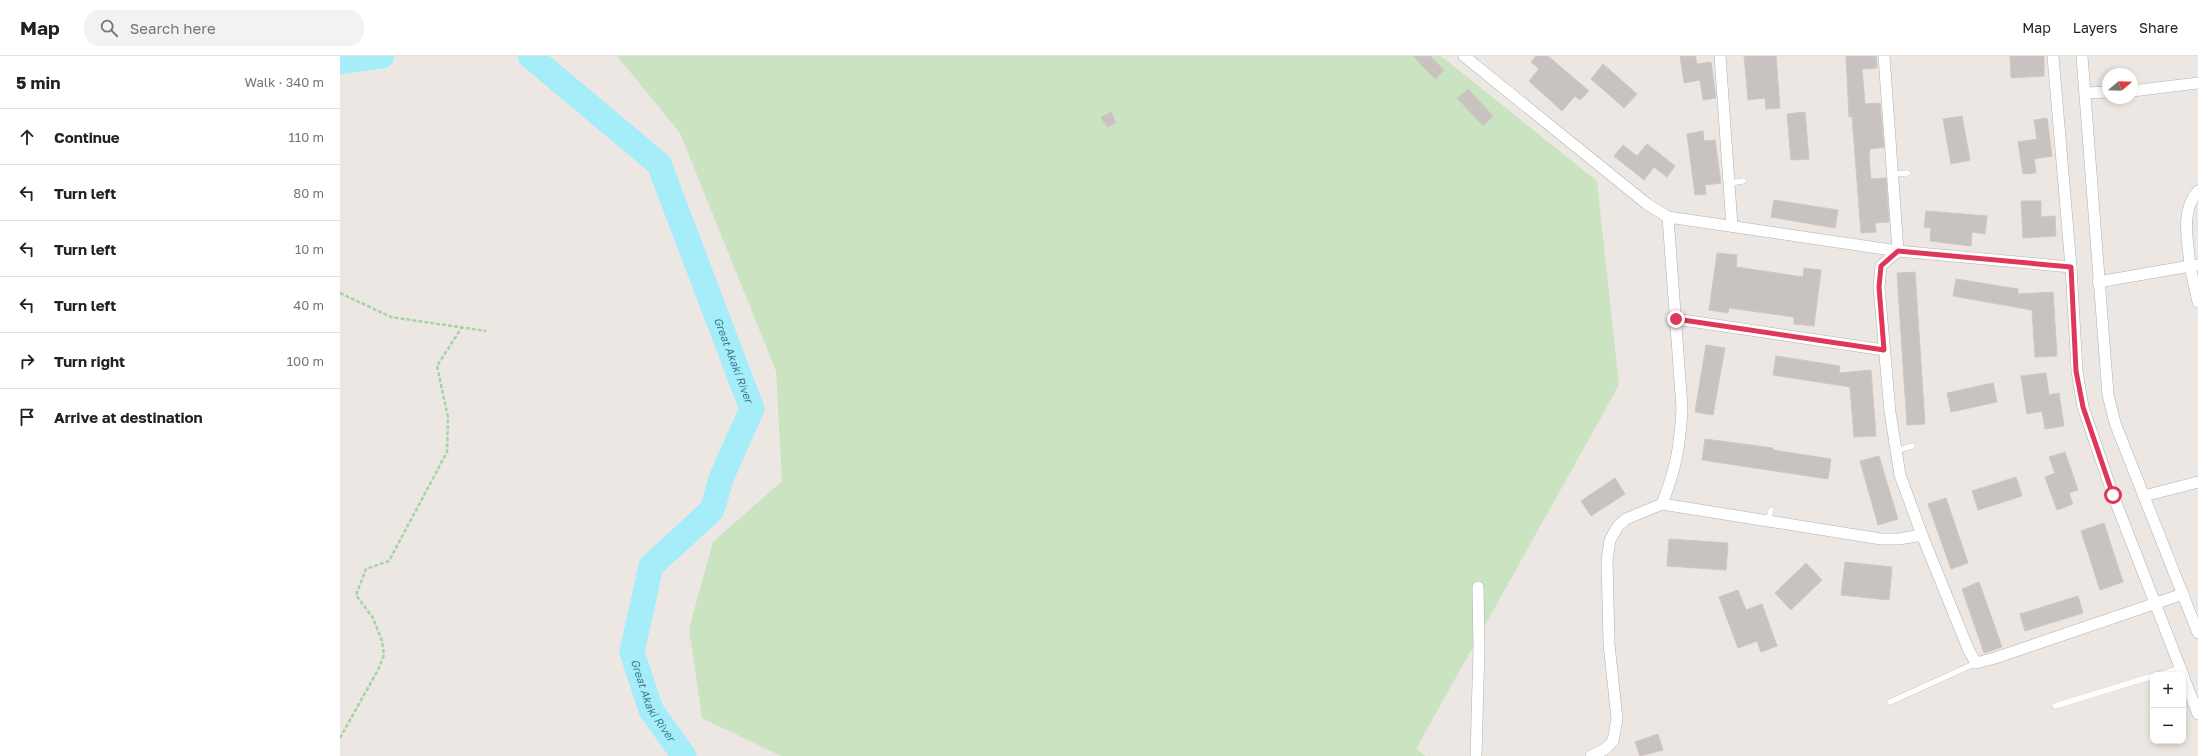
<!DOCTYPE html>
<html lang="en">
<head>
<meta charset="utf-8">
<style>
  :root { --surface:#fff; --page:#f2f2f2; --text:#222; --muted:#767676; --line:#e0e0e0 }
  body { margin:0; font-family:"Golos Text",sans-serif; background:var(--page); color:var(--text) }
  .controls { position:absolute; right:12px; bottom:12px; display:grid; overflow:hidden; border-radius:8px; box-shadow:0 2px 6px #0003 }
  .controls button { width:36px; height:36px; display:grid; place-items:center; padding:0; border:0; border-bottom:1px solid var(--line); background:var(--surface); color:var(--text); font:20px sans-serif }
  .compass { position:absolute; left:1762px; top:12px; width:36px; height:36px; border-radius:50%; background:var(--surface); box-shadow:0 2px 6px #0003; rotate:71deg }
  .stop { position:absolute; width:12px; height:12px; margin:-9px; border:3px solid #de375a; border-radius:50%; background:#fff }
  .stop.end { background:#de375a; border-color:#fff; box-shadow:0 1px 4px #0008 }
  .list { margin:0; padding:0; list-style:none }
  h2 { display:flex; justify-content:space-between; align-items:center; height:52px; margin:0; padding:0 16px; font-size:17px }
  h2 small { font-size:13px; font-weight:400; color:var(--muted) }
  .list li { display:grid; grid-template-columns:26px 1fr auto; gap:12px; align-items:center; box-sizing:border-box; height:56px; padding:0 16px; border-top:1px solid var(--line) }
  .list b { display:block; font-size:15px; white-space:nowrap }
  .list em { font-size:13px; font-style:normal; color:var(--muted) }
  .icon { flex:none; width:22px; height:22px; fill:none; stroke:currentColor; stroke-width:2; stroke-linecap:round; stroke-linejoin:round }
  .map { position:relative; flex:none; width:1858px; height:700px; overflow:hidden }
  header { display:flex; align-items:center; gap:24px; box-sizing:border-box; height:56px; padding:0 20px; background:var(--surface); border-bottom:1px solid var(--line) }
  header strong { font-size:19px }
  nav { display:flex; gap:22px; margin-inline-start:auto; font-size:14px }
  .search { width:280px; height:36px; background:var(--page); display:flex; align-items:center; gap:10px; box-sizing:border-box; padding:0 14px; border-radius:16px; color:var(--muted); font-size:15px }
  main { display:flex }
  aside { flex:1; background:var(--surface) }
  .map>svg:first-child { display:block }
  .green { fill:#cae3c0 }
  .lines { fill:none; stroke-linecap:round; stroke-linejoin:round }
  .river { stroke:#a5edf9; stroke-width:25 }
  .building { fill:#c8c2c0; stroke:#d1c7c1 }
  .lane-casing { stroke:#aeb2b4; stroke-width:6 }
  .street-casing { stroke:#aeb2b4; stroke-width:12 }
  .path { stroke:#a5d4a4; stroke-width:2.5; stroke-dasharray:4 2; stroke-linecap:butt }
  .lane { stroke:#fff; stroke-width:5.5 }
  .street { stroke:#fff; stroke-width:11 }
  .route { stroke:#de375a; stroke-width:5 }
  .labels { text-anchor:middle; stroke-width:3.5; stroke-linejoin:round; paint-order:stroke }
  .water-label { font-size:11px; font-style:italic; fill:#3c7d90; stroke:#fff }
</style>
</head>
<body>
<header>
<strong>Map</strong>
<div class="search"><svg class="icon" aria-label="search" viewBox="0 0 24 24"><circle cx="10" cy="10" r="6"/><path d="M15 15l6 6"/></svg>Search here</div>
<nav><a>Map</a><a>Layers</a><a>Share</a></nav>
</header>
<main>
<aside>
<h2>5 min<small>Walk · 340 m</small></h2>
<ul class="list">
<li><svg class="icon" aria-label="ahead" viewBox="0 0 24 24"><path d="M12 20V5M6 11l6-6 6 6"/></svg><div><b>Continue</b></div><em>110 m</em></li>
<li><svg class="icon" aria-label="left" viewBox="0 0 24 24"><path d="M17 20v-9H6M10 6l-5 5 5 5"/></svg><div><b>Turn left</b></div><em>80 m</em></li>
<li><svg class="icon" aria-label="left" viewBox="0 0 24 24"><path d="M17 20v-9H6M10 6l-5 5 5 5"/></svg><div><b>Turn left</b></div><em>10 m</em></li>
<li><svg class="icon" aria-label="left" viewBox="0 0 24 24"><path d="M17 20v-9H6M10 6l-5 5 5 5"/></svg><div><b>Turn left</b></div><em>40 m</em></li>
<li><svg class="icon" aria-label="right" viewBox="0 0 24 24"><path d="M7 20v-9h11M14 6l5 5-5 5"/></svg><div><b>Turn right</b></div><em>100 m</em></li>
<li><svg class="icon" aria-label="arrive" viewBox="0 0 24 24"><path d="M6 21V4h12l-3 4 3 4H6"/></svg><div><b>Arrive at destination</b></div></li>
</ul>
</aside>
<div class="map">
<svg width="1858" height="700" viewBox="0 0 1858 700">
  <rect width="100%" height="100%" fill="#ece7e2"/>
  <!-- green -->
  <polygon class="green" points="277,0 1101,0 1257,125 1279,329 1076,693 1086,700 441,700 362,662 349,573 373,486 442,425 436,315 340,77"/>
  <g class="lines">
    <!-- river -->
    <g class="river">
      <path id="s1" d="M190,0l129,108 93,245 -30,67 -10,34 -61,56 -19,86 19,58 33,46"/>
      <polyline points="0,6 42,0"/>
    </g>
  </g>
  <!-- building -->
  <g class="building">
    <polygon points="1073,0 1090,0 1104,14 1095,23"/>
    <polygon points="1196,0 1208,0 1249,35 1240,44 1235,40 1222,55 1189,25 1199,13 1191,6"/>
    <polygon points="1340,0 1355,0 1357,8 1371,6 1376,42 1363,44 1360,24 1344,27"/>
    <polygon points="1404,0 1436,0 1440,52 1426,53 1425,42 1408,44"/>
    <polygon points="1506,0 1536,0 1537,12 1522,13 1525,48 1540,47 1544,91 1530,93 1529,101 1531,123 1546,122 1549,166 1535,167 1536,176 1521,177 1512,60 1509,61"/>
    <polygon points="1670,0 1704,0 1704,20 1671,22"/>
    <polygon points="1263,8 1297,38 1284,52 1251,23"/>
    <polygon points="1128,33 1153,60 1143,70 1117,42"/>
    <polygon points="771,56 776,67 767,71 761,61"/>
    <polygon points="1465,56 1469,103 1451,104 1447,58"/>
    <polygon points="1622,60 1630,104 1611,108 1603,63"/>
    <polygon points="1707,62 1712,100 1694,103 1696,117 1683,118 1678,86 1697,83 1694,64"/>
    <polygon points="1363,75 1364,85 1375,84 1381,127 1365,129 1366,138 1355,139 1347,78"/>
    <polygon points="1307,88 1335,110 1327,121 1314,111 1304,124 1274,100 1283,89 1297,100"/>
    <polygon points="1434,144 1498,154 1495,172 1431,161"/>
    <polygon points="1681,145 1701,145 1701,161 1715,160 1716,180 1683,182"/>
    <polygon points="1586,155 1647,160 1645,178 1632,176 1631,190 1590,185 1591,172 1584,171"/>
    <polygon points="1377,197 1397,199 1396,211 1463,221 1464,212 1481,214 1474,270 1454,268 1454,261 1389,252 1388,257 1369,254"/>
    <polygon points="1575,216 1585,368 1567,369 1557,217"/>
    <polygon points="1616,223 1678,233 1678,238 1713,236 1717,300 1695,301 1692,254 1613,240"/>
    <polygon points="1366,289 1385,292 1373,359 1355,356"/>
    <polygon points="1436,300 1500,310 1499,317 1531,314 1536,380 1514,381 1510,331 1433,319"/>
    <polygon points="1706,317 1709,339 1719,337 1724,370 1705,373 1702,355 1687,358 1681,320"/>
    <polygon points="1653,327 1657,346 1611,356 1607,337"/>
    <polygon points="1365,383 1433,392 1433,394 1491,403 1488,423 1362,404"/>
    <polygon points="1725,396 1738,434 1729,437 1733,448 1717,454 1705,421 1715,417 1709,401"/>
    <polygon points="1539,400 1558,463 1538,469 1520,405"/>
    <polygon points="1676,421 1682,440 1638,454 1632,435"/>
    <polygon points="1275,422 1285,438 1251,460 1241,445"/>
    <polygon points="1606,442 1628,507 1611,513 1588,448"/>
    <polygon points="1764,467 1783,526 1760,534 1741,475"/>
    <polygon points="1329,483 1388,487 1386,514 1327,510"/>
    <polygon points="1505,506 1552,511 1549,544 1501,539"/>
    <polygon points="1466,507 1482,524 1451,554 1435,537"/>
    <polygon points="1639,526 1662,591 1644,597 1622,533"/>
    <polygon points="1398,534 1406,554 1422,548 1437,590 1421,596 1417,585 1398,592 1379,541"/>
    <polygon points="1738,540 1743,557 1685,575 1680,558"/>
    <polygon points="1318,678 1323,694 1300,700 1295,686"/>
  </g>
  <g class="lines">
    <defs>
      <g id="lane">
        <polyline points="1554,118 1568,117"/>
        <polyline points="1389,127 1403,125"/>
        <polyline points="1556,395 1572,390"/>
        <polyline points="1428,465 1431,454"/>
        <polyline points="1818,619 1840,612"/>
        <polyline points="1550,646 1636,607"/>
        <polyline points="1715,650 1813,620"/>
      </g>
      <g id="street">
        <polyline points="1124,0 1307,148 1328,161 1558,195 1731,211"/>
        <polyline points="1380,0 1392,170"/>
        <polyline points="1544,0 1558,195 1541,210 1539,231 1550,356 1560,419 1582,479 1629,595 1636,607 1655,602 1843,538"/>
        <polyline points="1713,0 1731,211 1737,315 1743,351 1773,439 1843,619"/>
        <polyline points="1742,0 1768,339 1775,367 1858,577"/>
        <polyline points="1792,35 1858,27"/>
        <polyline points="1745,37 1768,36"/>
        <path d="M1858,135c-18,20 -10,50 -8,75l8,-1"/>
        <polyline points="1758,226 1850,210 1858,246"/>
        <polyline points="1336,263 1544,294"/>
        <polyline points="1804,440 1858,426"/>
        <path d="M1322,448c14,-36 18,-57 20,-96l-14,-191"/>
        <polyline points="1843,620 1858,658"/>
        <polyline points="1136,700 1139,592 1138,531"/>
        <polyline points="1251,700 1265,693 1273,685 1277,663 1269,588 1267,504 1270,484 1278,470 1286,463 1322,448 1541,483 1559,483 1582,479"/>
      </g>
    </defs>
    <!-- lane casing -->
    <use href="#lane" class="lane-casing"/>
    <!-- street casing -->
    <use href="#street" class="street-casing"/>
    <!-- path -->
    <g class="path">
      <polyline points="0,237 51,261 146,275"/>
      <polyline points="0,682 39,612 44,599 42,585 33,562 16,539 26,513 49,505 107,396 108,361 97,310 122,271"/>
    </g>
    <!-- lane -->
    <use href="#lane" class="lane"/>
    <!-- street -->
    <use href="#street" class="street"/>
  </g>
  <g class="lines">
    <!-- route -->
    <polyline class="route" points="1336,263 1544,294 1539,231 1541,210 1558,195 1731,211 1736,315 1743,351 1773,439"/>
  </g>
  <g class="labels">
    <!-- water labels -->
    <g class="water-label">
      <text dy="4" stroke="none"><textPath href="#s1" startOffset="378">Great Akaki River</textPath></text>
      <text dy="4" stroke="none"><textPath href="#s1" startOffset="763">Great Akaki River</textPath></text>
    </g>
  </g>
</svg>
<div class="controls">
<button>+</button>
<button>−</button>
</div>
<svg class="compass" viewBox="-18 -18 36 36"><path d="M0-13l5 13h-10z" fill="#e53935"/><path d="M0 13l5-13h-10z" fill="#767676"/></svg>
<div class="stop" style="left:1773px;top:439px"></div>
<div class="stop end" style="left:1336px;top:263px"></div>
</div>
</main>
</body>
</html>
